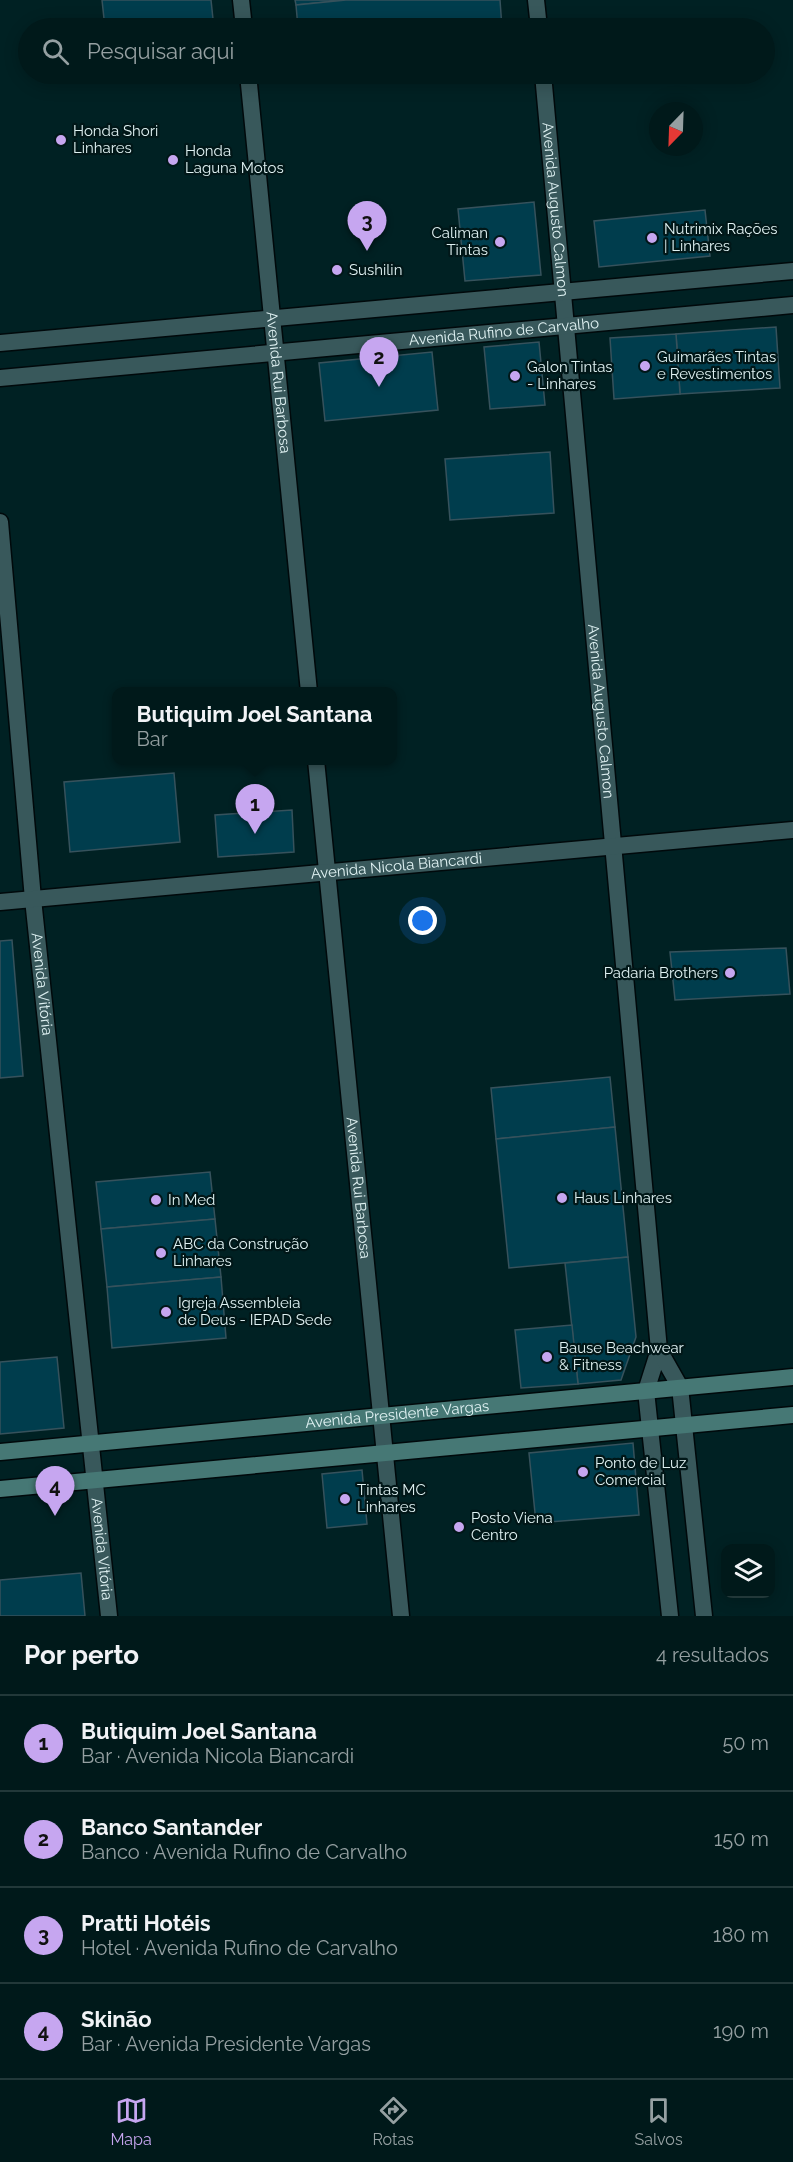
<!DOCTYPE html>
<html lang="pt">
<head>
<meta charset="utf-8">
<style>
  :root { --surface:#00191a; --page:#0e2627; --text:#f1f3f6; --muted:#95a0a2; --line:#223839; --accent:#c6a6f0 }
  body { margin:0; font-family:Raleway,sans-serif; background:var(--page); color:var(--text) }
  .controls { position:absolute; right:18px; bottom:18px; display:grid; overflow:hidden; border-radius:12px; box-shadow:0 3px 15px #0003 }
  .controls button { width:54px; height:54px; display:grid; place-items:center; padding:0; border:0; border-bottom:2px solid var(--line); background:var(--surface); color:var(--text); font:30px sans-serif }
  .compass { position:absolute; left:649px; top:102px; width:54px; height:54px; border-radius:50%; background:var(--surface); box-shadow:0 3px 15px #0003; rotate:203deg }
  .you { position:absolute; left:423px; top:921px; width:21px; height:21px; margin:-15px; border:4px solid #fff; border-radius:50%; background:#1a73e8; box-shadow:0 0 0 9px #1a73e833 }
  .badge { display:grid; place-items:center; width:39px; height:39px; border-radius:50%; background:var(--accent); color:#111; font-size:20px; font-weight:700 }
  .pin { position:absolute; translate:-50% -50px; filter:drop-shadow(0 2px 3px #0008) }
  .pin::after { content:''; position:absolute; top:32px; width:21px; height:18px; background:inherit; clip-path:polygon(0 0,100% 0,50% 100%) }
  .popup { position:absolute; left:112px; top:687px; width:285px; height:78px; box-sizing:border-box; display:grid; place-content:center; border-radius:12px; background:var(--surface); filter:drop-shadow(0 2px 4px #0005); font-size:20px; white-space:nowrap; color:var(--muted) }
  .popup b { font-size:22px; color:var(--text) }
  .popup::after { content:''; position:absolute; left:50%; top:100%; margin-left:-12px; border:12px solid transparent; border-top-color:var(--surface) }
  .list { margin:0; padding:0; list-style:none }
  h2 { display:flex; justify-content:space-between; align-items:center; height:78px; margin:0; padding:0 24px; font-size:26px }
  h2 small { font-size:20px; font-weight:400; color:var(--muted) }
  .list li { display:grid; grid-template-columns:39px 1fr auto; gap:18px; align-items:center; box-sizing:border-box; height:96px; padding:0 24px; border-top:2px solid var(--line) }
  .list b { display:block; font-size:22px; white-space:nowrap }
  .list p { margin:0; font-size:20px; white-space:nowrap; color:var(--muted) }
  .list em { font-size:20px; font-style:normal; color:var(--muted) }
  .icon { flex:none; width:33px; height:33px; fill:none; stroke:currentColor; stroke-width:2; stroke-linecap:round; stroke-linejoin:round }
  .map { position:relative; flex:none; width:793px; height:1616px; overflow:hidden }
  .search { position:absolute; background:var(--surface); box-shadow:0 3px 15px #0003; left:18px; right:18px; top:18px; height:66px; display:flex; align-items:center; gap:15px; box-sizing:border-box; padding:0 21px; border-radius:33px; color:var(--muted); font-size:22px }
  .sheet { height:462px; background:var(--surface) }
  nav { display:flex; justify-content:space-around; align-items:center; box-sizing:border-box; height:84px; border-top:2px solid var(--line); background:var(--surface); font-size:16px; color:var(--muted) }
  nav a { display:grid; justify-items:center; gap:3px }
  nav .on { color:var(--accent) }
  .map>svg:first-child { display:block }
  .building { fill:#003d4d; stroke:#36525c; stroke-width:1.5 }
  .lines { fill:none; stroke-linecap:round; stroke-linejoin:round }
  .minor-casing { stroke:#00090b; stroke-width:19 }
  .tertiary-casing { stroke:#00090b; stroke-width:19 }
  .secondary-casing { stroke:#00090b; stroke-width:19 }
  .minor { stroke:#38585b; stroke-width:16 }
  .tertiary { stroke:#38585b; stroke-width:16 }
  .secondary { stroke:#467875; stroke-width:16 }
  .poi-dot { fill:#c6a6f0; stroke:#011718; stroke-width:2 }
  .labels { text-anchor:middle; stroke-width:4.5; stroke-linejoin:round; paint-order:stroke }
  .poi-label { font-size:15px; fill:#dff1f2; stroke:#011718; text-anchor:start }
  .street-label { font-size:15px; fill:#dff1f2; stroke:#011718 }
</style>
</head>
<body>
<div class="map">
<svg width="793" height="1616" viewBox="0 0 793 1616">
  <rect width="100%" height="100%" fill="#002123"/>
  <!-- building -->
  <g class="building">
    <polygon points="102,0 211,0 213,19 105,28"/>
    <polygon points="295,0 346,0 296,5"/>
    <polygon points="346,0 500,0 502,28 298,28 296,5"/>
    <polygon points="534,202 541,275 465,281 458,209"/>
    <polygon points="705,210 710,256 599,267 594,221"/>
    <polygon points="776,327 780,388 680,394 676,334"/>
    <polygon points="676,334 680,394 614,399 610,338"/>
    <polygon points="539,342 545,405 490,409 484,347"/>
    <polygon points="432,352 438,410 325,421 319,363"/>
    <polygon points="550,452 554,513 450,520 445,459"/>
    <polygon points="174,773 180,842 70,852 64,782"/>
    <polygon points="292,810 294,852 218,857 215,815"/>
    <polygon points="12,940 23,1076 0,1078 0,941"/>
    <polygon points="786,948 790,994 675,1000 670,952"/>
    <polygon points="610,1077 615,1127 496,1139 491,1088"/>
    <polygon points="615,1127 628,1257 509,1268 496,1139"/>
    <polygon points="210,1172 215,1219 101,1229 96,1182"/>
    <polygon points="215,1219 221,1277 107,1287 101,1229"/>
    <polygon points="628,1257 636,1337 621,1380 578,1384 565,1263"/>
    <polygon points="221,1277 226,1338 112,1348 107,1287"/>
    <polygon points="572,1325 578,1384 521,1388 515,1330"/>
    <polygon points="57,1357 64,1428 0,1434 0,1362"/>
    <polygon points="633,1443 639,1515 536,1523 529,1453"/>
    <polygon points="362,1470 367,1524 327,1528 322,1474"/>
    <polygon points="81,1573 85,1616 0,1616 0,1580"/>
  </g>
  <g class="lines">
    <defs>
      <g id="minor">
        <polyline points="241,0 244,28"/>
        <polyline points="536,0 539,28"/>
        <path id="s1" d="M248,74l61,618"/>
        <path id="s2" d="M543,74l116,1276 -13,41 24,225"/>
        <path id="s3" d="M0,522l33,377 76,717"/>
        <path id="s4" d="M316,760l85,856"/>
        <path id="s5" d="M0,902l793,-72"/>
        <polyline points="659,1350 680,1387 704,1616"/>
      </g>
      <g id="tertiary">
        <polyline points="0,343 793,271"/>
        <path id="s6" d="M0,378l793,-73"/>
      </g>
      <g id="secondary">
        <path id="s7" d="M0,1452l793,-75"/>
        <polyline points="0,1489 793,1415"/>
      </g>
    </defs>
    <!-- minor casing -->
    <use href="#minor" class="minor-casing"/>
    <!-- tertiary casing -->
    <use href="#tertiary" class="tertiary-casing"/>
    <!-- secondary casing -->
    <use href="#secondary" class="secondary-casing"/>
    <!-- minor -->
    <use href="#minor" class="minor"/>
    <!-- tertiary -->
    <use href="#tertiary" class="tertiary"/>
    <!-- secondary -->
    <use href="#secondary" class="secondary"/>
  </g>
  <!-- markers -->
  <g class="poi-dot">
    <circle cx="61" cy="140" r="6"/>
    <circle cx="173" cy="160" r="6"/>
    <circle cx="652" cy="238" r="6"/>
    <circle cx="500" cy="242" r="6"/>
    <circle cx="337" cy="270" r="6"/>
    <circle cx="645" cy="366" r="6"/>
    <circle cx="515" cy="376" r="6"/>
    <circle cx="730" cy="973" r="6"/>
    <circle cx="562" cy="1198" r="6"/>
    <circle cx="156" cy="1200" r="6"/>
    <circle cx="161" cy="1253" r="6"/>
    <circle cx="166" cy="1312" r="6"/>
    <circle cx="547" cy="1357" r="6"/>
    <circle cx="583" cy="1472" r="6"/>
    <circle cx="345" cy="1499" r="6"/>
    <circle cx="459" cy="1527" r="6"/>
  </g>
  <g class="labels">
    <!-- poi labels -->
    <g class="poi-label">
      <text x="73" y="136">Honda Shori<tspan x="73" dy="17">Linhares</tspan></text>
      <text x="185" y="156">Honda<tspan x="185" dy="17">Laguna Motos</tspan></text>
      <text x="664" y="234">Nutrimix Rações<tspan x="664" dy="17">| Linhares</tspan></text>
      <text x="488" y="238" text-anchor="end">Caliman<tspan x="488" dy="17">Tintas</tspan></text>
      <text x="349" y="275">Sushilin</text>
      <text x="657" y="362">Guimarães Tintas<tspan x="657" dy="17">e Revestimentos</tspan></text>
      <text x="527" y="372">Galon Tintas<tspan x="527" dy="17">- Linhares</tspan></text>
      <text x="718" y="978" text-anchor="end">Padaria Brothers</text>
      <text x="574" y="1203">Haus Linhares</text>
      <text x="168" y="1205">In Med</text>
      <text x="173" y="1249">ABC da Construção<tspan x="173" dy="17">Linhares</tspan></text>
      <text x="178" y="1308">Igreja Assembleia<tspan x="178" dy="17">de Deus - IEPAD Sede</tspan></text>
      <text x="559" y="1353">Bause Beachwear<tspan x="559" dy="17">&amp; Fitness</tspan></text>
      <text x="595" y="1468">Ponto de Luz<tspan x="595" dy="17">Comercial</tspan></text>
      <text x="357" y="1495">Tintas MC<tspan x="357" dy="17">Linhares</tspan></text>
      <text x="471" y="1523">Posto Viena<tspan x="471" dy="17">Centro</tspan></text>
    </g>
    <!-- street labels -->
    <g class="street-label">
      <text dy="5" stroke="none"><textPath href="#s2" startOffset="136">Avenida Augusto Calmon</textPath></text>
      <text dy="5" stroke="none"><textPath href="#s6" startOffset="506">Avenida Rufino de Carvalho</textPath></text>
      <text dy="5" stroke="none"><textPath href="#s1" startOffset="310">Avenida Rui Barbosa</textPath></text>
      <text dy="5" stroke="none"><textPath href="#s2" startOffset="640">Avenida Augusto Calmon</textPath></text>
      <text dy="5" stroke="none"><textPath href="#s5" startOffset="398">Avenida Nicola Biancardi</textPath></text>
      <text dy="5" stroke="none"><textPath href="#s3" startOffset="464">Avenida Vitória</textPath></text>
      <text dy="5" stroke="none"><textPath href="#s4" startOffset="430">Avenida Rui Barbosa</textPath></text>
      <text dy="5" stroke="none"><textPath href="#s7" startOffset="399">Avenida Presidente Vargas</textPath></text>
      <text dy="5" stroke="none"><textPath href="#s3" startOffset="1032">Avenida Vitória</textPath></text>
    </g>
  </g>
</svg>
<div class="controls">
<button><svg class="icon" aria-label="layers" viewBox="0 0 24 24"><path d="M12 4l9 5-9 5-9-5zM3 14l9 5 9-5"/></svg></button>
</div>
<svg class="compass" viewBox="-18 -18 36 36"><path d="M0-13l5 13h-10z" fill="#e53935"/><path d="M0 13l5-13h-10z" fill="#95a0a2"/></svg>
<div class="you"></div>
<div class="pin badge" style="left:255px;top:834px">1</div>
<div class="popup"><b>Butiquim Joel Santana</b>Bar</div>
<div class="pin badge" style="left:379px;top:387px">2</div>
<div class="pin badge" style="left:367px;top:251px">3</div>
<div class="pin badge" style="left:55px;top:1516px">4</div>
<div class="search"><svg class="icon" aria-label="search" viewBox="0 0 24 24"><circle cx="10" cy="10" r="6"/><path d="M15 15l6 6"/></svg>Pesquisar aqui</div>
</div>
<section class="sheet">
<h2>Por perto<small>4 resultados</small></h2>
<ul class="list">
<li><span class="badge">1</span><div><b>Butiquim Joel Santana</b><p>Bar · Avenida Nicola Biancardi</p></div><em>50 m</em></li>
<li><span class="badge">2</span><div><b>Banco Santander</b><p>Banco · Avenida Rufino de Carvalho</p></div><em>150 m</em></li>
<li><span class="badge">3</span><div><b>Pratti Hotéis</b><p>Hotel · Avenida Rufino de Carvalho</p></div><em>180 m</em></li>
<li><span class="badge">4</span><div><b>Skinão</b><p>Bar · Avenida Presidente Vargas</p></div><em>190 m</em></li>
</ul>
</section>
<nav>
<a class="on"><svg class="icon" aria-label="map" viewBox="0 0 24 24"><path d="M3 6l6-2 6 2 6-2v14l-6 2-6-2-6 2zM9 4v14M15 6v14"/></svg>Mapa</a>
<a><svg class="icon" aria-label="directions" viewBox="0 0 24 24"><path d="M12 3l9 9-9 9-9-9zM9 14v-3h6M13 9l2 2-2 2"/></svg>Rotas</a>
<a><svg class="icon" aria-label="saved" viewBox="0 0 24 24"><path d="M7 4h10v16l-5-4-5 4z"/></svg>Salvos</a>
</nav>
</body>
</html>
